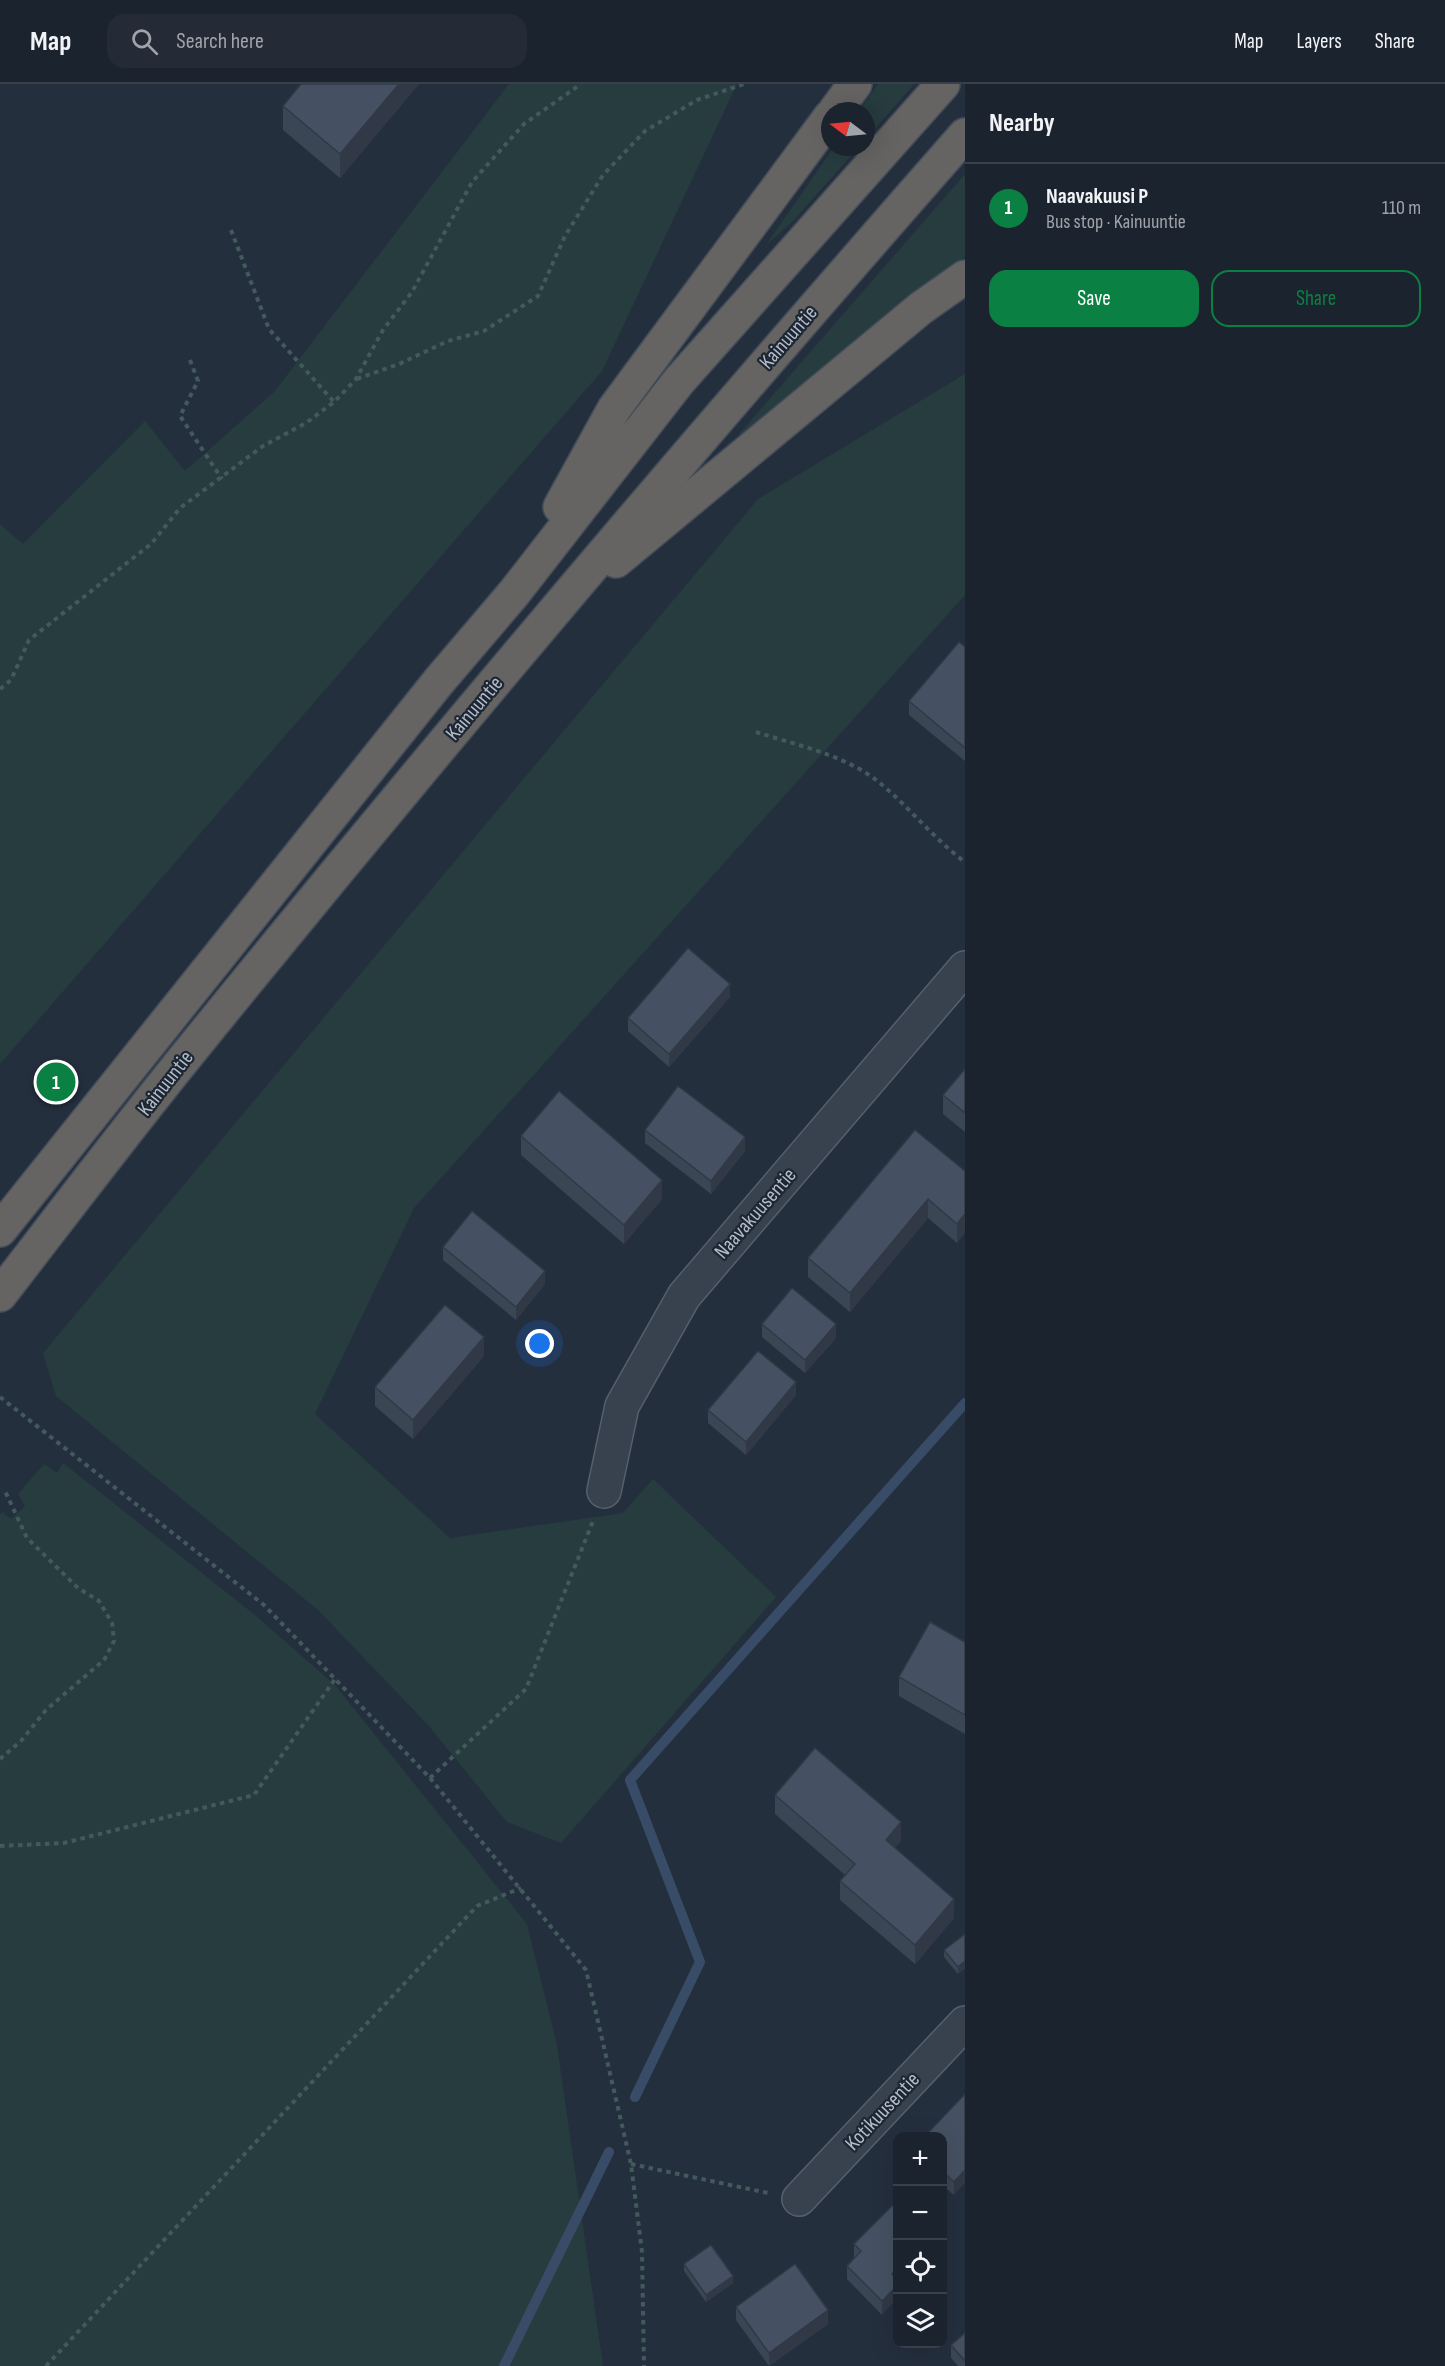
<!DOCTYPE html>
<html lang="en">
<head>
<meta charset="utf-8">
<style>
  :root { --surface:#1b232e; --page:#242b36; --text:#f1f3f6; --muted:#a0a4aa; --line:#39404a; --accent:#0b8043 }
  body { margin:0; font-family:"Sofia Sans Condensed",sans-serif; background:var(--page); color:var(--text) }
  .controls { position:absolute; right:18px; bottom:18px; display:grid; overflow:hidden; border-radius:12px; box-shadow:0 6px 24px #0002 }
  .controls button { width:54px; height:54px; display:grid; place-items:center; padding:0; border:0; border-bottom:2px solid var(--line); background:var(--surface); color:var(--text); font:30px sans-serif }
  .compass { position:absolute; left:821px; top:18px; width:54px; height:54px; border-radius:50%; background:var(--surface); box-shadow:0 6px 24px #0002; rotate:286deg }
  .you { position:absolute; left:540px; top:1260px; width:21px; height:21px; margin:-15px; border:4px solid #fff; border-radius:50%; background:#1a73e8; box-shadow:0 0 0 9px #1a73e833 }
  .badge { display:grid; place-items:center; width:39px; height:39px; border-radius:50%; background:var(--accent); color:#fff; font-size:20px; font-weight:700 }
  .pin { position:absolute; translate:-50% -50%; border:3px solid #fff; box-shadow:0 2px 6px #0006 }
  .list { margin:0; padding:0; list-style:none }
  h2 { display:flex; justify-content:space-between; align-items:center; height:78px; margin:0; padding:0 24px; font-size:26px }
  h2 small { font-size:20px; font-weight:400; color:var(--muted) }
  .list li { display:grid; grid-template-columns:39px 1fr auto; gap:18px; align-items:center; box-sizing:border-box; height:90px; padding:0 24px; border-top:2px solid var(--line) }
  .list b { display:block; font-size:22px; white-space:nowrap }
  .list p { margin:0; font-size:20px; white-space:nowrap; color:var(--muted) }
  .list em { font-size:20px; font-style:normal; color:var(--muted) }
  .actions { display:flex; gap:12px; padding:18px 24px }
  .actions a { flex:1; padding:14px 0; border:2px solid var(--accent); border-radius:18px; text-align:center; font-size:21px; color:var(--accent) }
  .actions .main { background:var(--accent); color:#fff }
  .icon { flex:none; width:33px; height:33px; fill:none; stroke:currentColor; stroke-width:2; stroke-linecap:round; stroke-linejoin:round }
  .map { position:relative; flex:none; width:965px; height:2282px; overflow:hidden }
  header { display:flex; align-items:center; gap:36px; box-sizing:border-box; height:84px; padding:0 30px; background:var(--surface); border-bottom:2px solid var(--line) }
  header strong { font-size:28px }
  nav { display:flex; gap:33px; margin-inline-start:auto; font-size:21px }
  .search { width:420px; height:54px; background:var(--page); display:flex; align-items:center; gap:15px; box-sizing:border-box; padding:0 21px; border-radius:18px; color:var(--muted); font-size:22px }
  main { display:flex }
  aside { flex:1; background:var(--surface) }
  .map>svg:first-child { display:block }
  .green { fill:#263c3f }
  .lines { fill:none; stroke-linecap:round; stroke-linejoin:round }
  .stream { stroke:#394c67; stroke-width:10 }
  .minor-casing { stroke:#565f6c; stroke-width:36 }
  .trunk-casing { stroke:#434c59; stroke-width:36 }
  .path { stroke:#44595c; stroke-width:4; stroke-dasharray:4.5 4.5; stroke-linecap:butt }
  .minor { stroke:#38414e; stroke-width:33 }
  .trunk { stroke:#656462; stroke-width:33 }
  .wall { fill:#3b4654 }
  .shaded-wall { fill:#303945 }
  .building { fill:#455162; stroke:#303945; stroke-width:1.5 }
  .labels { text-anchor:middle; stroke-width:4.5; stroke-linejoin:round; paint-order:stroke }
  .street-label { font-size:21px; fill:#b4bcc9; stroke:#1d2633 }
</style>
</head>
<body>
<header>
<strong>Map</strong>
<div class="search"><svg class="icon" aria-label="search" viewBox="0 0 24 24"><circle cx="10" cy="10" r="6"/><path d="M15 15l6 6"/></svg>Search here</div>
<nav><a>Map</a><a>Layers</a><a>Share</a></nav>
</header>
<main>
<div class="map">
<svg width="965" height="2282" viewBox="0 0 965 2282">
  <rect width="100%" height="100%" fill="#242f3e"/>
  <!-- green -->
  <g class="green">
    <polygon points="509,0 737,0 602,287 0,980 0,440 23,460 145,337 185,387 275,307"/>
    <polygon points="878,0 914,0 866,55 866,27 859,27"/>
    <polygon points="834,63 859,63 792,138 766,161"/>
    <polygon points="965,90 965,173 912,214 749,356 739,350"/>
    <polygon points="965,290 965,511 414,1124 315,1330 450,1454 623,1429 653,1395 776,1513 561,1759 507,1738 428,1641 318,1526 56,1312 43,1269 758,415"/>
    <polygon points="63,1379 255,1531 335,1601 527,1840 557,1961 603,2282 0,2282 0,1431 2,1428 11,1435 25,1422 18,1410 44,1380 57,1389"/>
  </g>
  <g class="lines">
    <!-- stream -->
    <g class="stream">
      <polyline points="635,2013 700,1878 630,1696 965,1319"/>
      <polyline points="504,2282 609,2068"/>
    </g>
    <defs>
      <g id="minor">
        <polyline points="604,1407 622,1322 684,1212 965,884"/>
        <polyline points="799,2115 965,1939"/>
      </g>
      <g id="trunk">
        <polyline points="835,27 855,0"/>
        <polyline points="560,423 614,325 830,33"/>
        <polyline points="616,477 921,224 965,193"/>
        <polyline points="0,1146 439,597 514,509 679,297 943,0"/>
        <path d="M0,1211c65,-84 129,-169 196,-251 250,-308 507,-611 769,-909"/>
      </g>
    </defs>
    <!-- minor casing -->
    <use href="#minor" class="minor-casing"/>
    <!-- trunk casing -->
    <use href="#trunk" class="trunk-casing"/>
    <!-- path -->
    <g class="path">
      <polyline points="231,146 269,245 334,318"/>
      <polyline points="190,276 198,297 180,332 222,395"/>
      <polyline points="357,295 399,280 448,257 484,247 538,212 565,152 603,91 645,47 697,16 744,0"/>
      <polyline points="0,605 11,596 29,556 151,460 180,424 263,362 306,339 334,318 356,295 383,246 412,208 472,98 524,40 581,0"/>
      <path d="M756,648c40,13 90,23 124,51 30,25 54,56 85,79"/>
      <polyline points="0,1313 264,1521 430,1694 586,1886 631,2080 642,2168 644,2282"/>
      <polyline points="0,1675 21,1657 46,1626 104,1576 114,1557 112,1539 99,1517 78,1504 27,1454 5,1407"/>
      <polyline points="430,1694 526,1605 593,1437"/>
      <polyline points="0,1762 64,1759 254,1711 335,1595"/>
      <polyline points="631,2080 768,2109"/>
      <polyline points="46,2282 477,1822 521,1804"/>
    </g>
    <!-- minor -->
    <use href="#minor" class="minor"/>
    <!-- trunk -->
    <use href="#trunk" class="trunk"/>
  </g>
  <!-- wall -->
  <g class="wall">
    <polygon points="301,0 419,0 340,94 283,46 283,22"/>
    <polygon points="965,563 965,677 909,631 909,617"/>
    <polygon points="730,913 669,983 628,947 628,934"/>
    <polygon points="965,985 965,1048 943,1030 943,1011"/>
    <polygon points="645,1046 745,1067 711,1110 645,1059"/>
    <polygon points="521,1052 662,1115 624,1160 521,1071"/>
    <polygon points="965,1087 957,1159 928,1134 850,1228 808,1193 808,1174"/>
    <polygon points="443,1163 545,1200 516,1236 443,1176"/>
    <polygon points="762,1240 836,1254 805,1289 762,1253"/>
    <polygon points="484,1272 413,1355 375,1322 375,1303"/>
    <polygon points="796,1311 746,1371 708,1339 708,1326"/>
    <polygon points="965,1558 965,1650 899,1612 899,1593"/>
    <polygon points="775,1711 901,1757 895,1764 954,1834 915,1880 840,1816 840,1797 845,1791 775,1730"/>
    <polygon points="965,1850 965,1884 958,1890 944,1873 944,1866"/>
    <polygon points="965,2010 954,2111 942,2101 942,2052"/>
    <polygon points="897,2117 882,2231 847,2195 847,2182 854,2174 854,2160"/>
    <polygon points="684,2180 733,2199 706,2218 684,2187"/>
    <polygon points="736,2223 828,2240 769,2282 736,2236"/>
    <polygon points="965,2249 965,2282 958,2282 951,2274 951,2261"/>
  </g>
  <!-- shaded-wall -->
  <g class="shaded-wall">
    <polygon points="399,0 419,0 340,94 340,70"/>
    <polygon points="730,900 730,913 669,983 669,970"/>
    <polygon points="745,1053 745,1067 711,1110 711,1097"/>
    <polygon points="662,1096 662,1115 624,1160 624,1141"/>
    <polygon points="928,1115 928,1134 850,1228 850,1209"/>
    <polygon points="965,1130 965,1149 957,1159 957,1140"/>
    <polygon points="545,1187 545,1200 516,1236 516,1223"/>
    <polygon points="836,1240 836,1254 805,1289 805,1276"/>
    <polygon points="484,1253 484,1272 413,1355 413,1336"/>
    <polygon points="796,1298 796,1311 746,1371 746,1358"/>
    <polygon points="901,1738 901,1757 886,1775 886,1756"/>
    <polygon points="954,1815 954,1834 915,1880 915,1861"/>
    <polygon points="965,1877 965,1884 958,1890 958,1883"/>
    <polygon points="965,2086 965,2099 954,2111 954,2098"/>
    <polygon points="897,2184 897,2197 892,2190"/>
    <polygon points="733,2192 733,2199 706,2218 706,2211"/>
    <polygon points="897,2202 897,2215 882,2231 882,2217"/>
    <polygon points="828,2226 828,2240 769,2282 769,2269"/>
  </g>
  <!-- building -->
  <g class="building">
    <polygon points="301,0 399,0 340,70 283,22"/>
    <polygon points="959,558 965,563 965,664 909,617"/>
    <polygon points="688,864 730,900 669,970 628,934"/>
    <polygon points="965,985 965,1029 943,1011"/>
    <polygon points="678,1002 745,1053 711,1097 645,1046"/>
    <polygon points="559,1007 662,1096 624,1141 521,1052"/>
    <polygon points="915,1046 965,1087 965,1130 957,1140 928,1115 850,1209 808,1174"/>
    <polygon points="472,1127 545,1187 516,1223 443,1163"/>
    <polygon points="792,1204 836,1240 805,1276 762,1240"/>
    <polygon points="445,1221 484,1253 413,1336 375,1303"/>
    <polygon points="758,1267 796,1298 746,1358 708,1326"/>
    <polygon points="930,1538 965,1558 965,1631 899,1593"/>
    <polygon points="815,1664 901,1738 886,1756 954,1815 915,1861 840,1797 855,1780 775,1711"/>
    <polygon points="965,1850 965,1877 958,1883 944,1866"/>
    <polygon points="965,2010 965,2086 954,2098 942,2087 942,2052 925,2052"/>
    <polygon points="897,2117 897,2184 892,2190 897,2195 897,2202 882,2217 847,2182 861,2167 854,2160"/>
    <polygon points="711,2161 733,2192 706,2211 684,2180"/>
    <polygon points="795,2180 828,2226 769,2269 736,2223"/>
    <polygon points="965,2249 965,2277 951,2261"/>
  </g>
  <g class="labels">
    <!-- street labels -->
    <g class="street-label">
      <text transform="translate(788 253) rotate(-49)" y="7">Kainuuntie</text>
      <text transform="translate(474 624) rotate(-50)" y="7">Kainuuntie</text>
      <text transform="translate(165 999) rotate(-52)" y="7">Kainuuntie</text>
      <text transform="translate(755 1129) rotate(-49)" y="7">Naavakuusentie</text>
      <text transform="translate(882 2027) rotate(-47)" y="7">Kotikuusentie</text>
    </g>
  </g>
</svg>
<div class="controls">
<button>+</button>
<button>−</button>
<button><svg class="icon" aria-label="locate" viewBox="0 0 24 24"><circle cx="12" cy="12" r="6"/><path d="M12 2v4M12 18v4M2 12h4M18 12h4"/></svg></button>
<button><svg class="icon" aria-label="layers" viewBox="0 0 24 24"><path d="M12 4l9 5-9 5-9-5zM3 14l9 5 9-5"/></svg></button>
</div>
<svg class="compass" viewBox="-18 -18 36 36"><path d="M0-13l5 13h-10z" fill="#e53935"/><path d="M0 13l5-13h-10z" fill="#a0a4aa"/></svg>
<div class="you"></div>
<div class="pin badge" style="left:56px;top:998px">1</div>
</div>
<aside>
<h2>Nearby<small></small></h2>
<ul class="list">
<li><span class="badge">1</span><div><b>Naavakuusi P</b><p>Bus stop · Kainuuntie</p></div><em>110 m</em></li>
</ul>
<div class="actions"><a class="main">Save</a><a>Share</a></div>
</aside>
</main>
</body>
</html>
